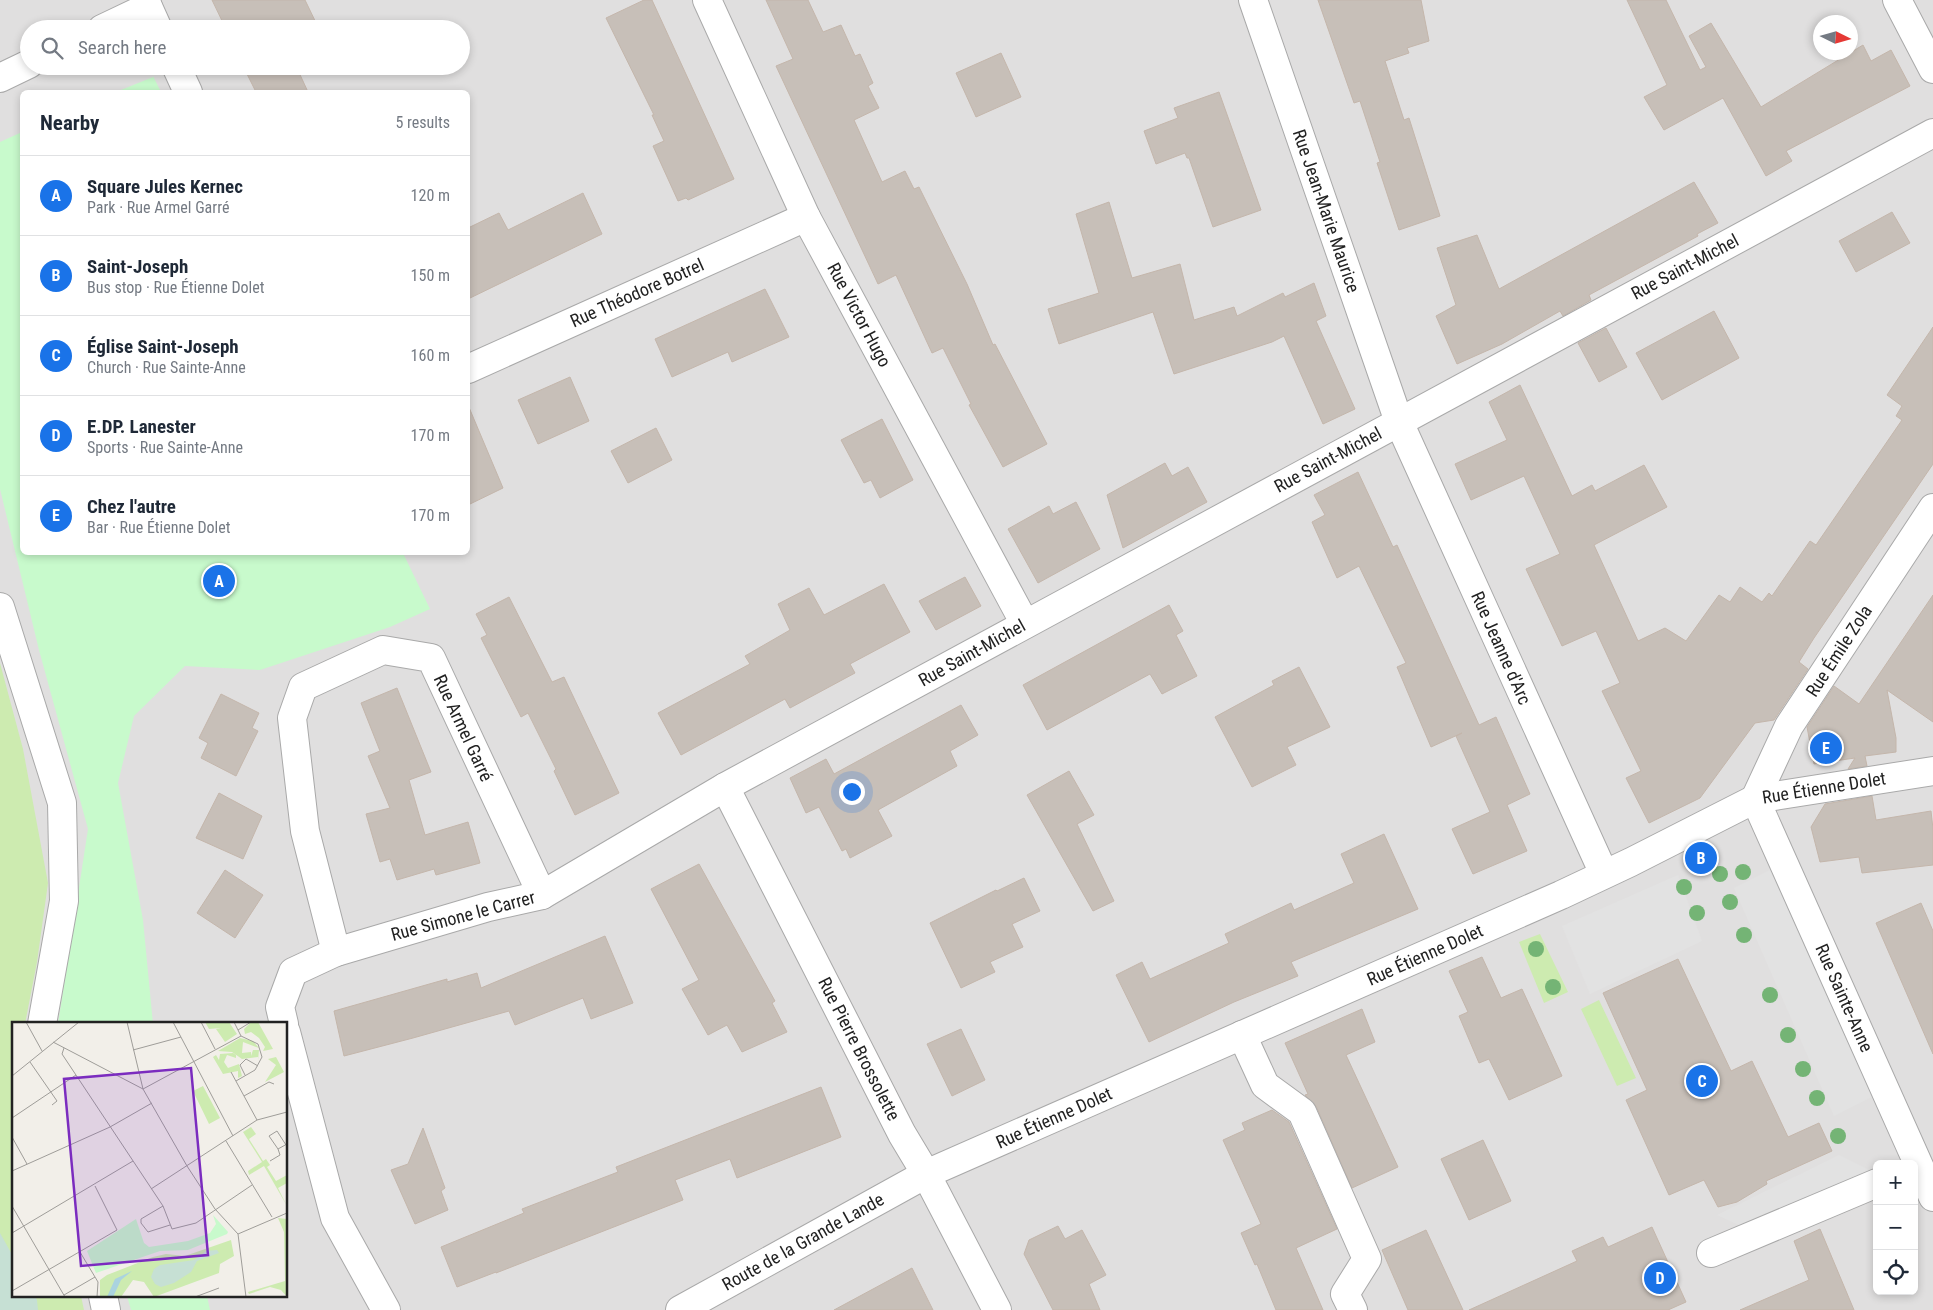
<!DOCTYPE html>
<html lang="en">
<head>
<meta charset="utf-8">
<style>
  :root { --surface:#fff; --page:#f2f2f3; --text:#1f2937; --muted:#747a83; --line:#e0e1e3; --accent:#1a73e8 }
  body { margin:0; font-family:"Roboto Condensed",sans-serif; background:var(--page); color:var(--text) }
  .controls { position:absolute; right:15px; bottom:15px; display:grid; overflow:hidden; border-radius:8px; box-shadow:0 2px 8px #0003 }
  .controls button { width:45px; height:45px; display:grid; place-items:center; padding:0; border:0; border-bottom:1px solid var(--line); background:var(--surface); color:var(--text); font:25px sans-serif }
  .compass { position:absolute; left:1813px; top:15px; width:45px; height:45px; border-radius:50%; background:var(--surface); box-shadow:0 2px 8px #0003; rotate:95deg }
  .you { position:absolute; left:851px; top:791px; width:18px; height:18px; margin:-12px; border:4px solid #fff; border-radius:50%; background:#1a73e8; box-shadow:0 0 0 8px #1a73e833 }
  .badge { display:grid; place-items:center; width:32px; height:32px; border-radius:50%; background:var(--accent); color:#fff; font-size:16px; font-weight:700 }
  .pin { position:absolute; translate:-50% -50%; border:2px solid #fff; box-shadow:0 1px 5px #0006 }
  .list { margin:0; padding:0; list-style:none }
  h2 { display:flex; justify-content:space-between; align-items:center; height:65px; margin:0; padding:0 20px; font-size:21px }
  h2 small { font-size:16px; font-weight:400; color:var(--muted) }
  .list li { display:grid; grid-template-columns:32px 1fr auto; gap:15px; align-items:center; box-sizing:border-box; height:80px; padding:0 20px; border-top:1px solid var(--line) }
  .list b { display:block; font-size:19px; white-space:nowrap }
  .list p { margin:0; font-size:16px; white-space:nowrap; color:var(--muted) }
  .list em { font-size:16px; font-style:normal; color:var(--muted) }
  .icon { flex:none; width:28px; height:28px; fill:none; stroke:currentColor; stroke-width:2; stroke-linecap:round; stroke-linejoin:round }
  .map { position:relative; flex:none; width:1933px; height:1310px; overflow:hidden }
  .search { position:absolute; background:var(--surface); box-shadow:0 2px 8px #0003; left:20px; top:20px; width:450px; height:55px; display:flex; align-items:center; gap:12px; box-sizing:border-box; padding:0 18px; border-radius:28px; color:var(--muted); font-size:19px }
  .panel { position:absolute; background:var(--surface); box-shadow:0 2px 8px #0003; left:20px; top:90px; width:450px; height:465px; border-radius:8px }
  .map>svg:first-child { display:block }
  .residential { fill:#e0dfdf; fill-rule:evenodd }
  .grass { fill:#cdebb0 }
  .wetland { fill:#c6e0d4 }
  .park { fill:#c8facc }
  .parking { fill:#e2e2e2 }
  .building { fill:#c7bfb8; stroke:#c4b6ab }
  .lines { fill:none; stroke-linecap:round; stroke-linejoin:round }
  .minor-casing { stroke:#a9a9a9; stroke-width:30 }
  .minor { stroke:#fff; stroke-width:28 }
  .tree { fill:#74b475 }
  .labels { text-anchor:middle; stroke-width:4; stroke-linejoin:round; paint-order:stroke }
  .street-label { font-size:18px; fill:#222; stroke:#fff }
  .inset-road { fill:none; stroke:#9f9d99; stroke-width:1 }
  .view { fill:#7b2cbf; fill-opacity:0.15; stroke:#7b2cbf; stroke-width:2.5 }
  .inset-edge { fill:none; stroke:#222; stroke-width:2.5 }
</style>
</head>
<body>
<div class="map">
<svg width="1933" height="1310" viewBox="0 0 1933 1310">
  <rect width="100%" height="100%" fill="#f2efe9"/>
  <!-- residential -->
  <path class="residential" d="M0,0h1933v1310h-1933zM1820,22h30v30h-30zM29,29h432v37h-432zM22,92h446v460h-446zM14,1024h272v272h-272zM1877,1164h37v127h-37z"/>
  <!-- grass -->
  <g class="grass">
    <polygon points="0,663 23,749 48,883 37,962 25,1024 14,1024 14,1296 81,1296 84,1310 0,1310"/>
    <polygon points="1540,934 1568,992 1544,1003 1519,942"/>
    <polygon points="1599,1000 1636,1078 1617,1086 1581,1009"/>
  </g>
  <!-- wetland -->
  <polygon class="wetland" points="0,1233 14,1258 14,1296 35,1296 37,1300 38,1310 0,1310"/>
  <!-- park -->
  <g class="park">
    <polygon points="153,76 161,92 116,92 153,77"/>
    <polygon points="22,132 22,552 403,553 430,609 390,627 260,670 185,666 134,716 118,783 143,920 153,1024 58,1024 88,829 39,650 0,489 0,142"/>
    <polygon points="127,1296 207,1296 210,1310 131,1310"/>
  </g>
  <!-- parking -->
  <g class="parking">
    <polygon points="1784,863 1885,1090 1834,1116 1734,888"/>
    <polygon points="1678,875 1702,941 1590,994 1562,926"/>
    <polygon points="1839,1155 1877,1174 1756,1233 1717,1215"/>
  </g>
  <!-- building -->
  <g class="building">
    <polygon points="212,0 305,0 319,29 226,29"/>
    <polygon points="644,0 652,0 734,179 688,200 686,198 678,201 653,146 664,141 652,115 654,115 606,18"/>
    <polygon points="766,0 808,0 823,32 841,25 855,56 860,54 873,83 868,86 879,108 854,120 882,182 905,171 914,189 919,187 967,284 993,345 995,344 1047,444 1003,467 969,405 971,404 943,348 932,353 896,275 878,284 776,66 793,59"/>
    <polygon points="1318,0 1421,0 1429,41 1407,48 1409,53 1385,61 1404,120 1409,118 1440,216 1399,230 1377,163 1380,162 1360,101 1354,103"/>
    <polygon points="1627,0 1666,0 1700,70 1706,67 1689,36 1711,23 1761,107 1863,45 1871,61 1891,50 1910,86 1786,151 1792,161 1766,176 1723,98 1664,130 1644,97 1667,85"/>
    <polygon points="1001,53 1021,97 976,117 956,73"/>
    <polygon points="243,66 296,66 308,92 256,92"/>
    <polygon points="1219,92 1261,210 1213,227 1189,158 1187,158 1185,153 1156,164 1144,131 1178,118 1174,108"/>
    <polygon points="1694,182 1718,223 1697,234 1698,236 1589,295 1591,300 1563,316 1560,311 1502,344 1457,364 1436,316 1456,305 1437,248 1477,235 1499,289"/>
    <polygon points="583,193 602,234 468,299 468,228 499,213 508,230"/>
    <polygon points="1109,202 1132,278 1180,264 1194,320 1234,307 1237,316 1283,293 1285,297 1314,283 1326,316 1316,321 1355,409 1323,424 1284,336 1272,342 1174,374 1153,312 1059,344 1048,309 1099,293 1076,214"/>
    <polygon points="1892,212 1910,243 1856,272 1839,241"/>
    <polygon points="765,289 789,337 732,362 728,352 672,377 655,339"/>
    <polygon points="1714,311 1739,358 1662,400 1636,353"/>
    <polygon points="1933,327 1933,464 1814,638 1799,662 1808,669 1774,720 1755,723 1700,798 1649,823 1626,778 1641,771 1602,691 1620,683 1596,631 1562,646 1526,569 1560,554 1524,476 1471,500 1455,464 1507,440 1489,402 1520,385 1572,496 1592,485 1595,491 1644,465 1667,507 1594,545 1638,641 1665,628 1686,641 1719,595 1730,602 1740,587 1762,602 1769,593 1772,596 1810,541 1816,545 1902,420 1896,416 1902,406 1887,395"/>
    <polygon points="1606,328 1627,367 1599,382 1578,343"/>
    <polygon points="570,377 589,421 538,444 518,400"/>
    <polygon points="468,405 503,488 468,505"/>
    <polygon points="882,419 913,480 880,498 871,480 864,483 841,440"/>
    <polygon points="656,428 672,460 628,483 611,451"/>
    <polygon points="1165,463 1172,476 1188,467 1207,502 1123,548 1107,495"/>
    <polygon points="1358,472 1393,547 1397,545 1479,725 1496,717 1530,794 1507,805 1527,851 1473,874 1452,829 1490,812 1456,736 1462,733 1431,747 1397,667 1406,663 1359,566 1337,578 1312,522 1325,515 1314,495"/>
    <polygon points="1076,502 1100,549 1038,583 1008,529 1049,506 1053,514"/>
    <polygon points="965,577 981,606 936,630 919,601"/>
    <polygon points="884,584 910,632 850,664 855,673 790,708 785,699 681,755 658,713 750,664 745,656 790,630 778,604 809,588 824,615"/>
    <polygon points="1933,595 1933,722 1887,690 1896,738 1896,752 1865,756 1867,766 1848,769 1855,758 1814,764 1807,727 1834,686 1859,704"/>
    <polygon points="509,597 552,682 564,677 619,793 575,815 554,771 556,769 528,713 521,717 481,638 487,635 476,614"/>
    <polygon points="1169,605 1183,631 1176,635 1197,676 1162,694 1150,674 1047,730 1023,685"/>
    <polygon points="1299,667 1330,727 1287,747 1296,765 1252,787 1215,717 1274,685 1272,681"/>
    <polygon points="397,688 431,772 409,780 425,835 468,822 480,863 436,875 434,869 397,880 390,859 380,862 366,814 390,808 368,756 380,751 361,703"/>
    <polygon points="221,694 259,713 252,728 258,731 236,776 201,758 208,743 199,738"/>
    <polygon points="961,705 978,735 950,751 957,766 878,810 892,836 850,858 846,849 842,851 819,807 806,813 790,778 826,759 834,774"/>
    <polygon points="1069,771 1094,815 1077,824 1114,901 1093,911 1027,795"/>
    <polygon points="219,793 262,816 243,859 196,838"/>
    <polygon points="1872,796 1876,820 1931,811 1933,829 1933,865 1862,873 1859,857 1820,862 1811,827 1825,804"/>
    <polygon points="1384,834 1418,909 1291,962 1298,976 1234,1002 1149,1042 1116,975 1142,962 1150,979 1229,943 1225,934 1291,903 1294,910 1354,883 1341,854"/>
    <polygon points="699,864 775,1001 772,1003 787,1032 742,1052 727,1025 708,1035 682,989 699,980 651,889"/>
    <polygon points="225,870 263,895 235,938 197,913"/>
    <polygon points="1024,878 1040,911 1012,924 1023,947 990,962 995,972 961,988 930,923 996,890 997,891"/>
    <polygon points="1921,903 1933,931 1933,1054 1876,923"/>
    <polygon points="605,936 633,1003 591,1019 583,998 515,1025 509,1011 413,1038 344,1056 334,1011 447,979 447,982 477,973 481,988"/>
    <polygon points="1482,957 1501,998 1522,989 1562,1076 1509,1100 1489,1059 1479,1063 1459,1016 1468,1012 1449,971"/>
    <polygon points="1678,959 1731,1071 1752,1061 1788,1137 1819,1123 1832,1151 1766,1181 1767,1184 1737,1202 1718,1207 1704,1180 1669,1195 1626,1100 1647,1090 1603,993"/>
    <polygon points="1362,1009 1375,1042 1346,1055 1398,1167 1352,1188 1316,1106 1305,1095 1308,1094 1285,1043"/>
    <polygon points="961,1029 985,1080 952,1096 927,1044"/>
    <polygon points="821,1087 841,1137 737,1178 730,1159 675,1180 683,1200 496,1273 496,1272 457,1287 441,1247 524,1213 522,1209 618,1172 616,1167"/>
    <polygon points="1272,1110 1289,1122 1337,1229 1296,1248 1323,1310 1276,1310 1257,1264 1255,1265 1241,1233 1261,1224 1223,1140 1245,1130 1242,1123"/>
    <polygon points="423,1128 445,1188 441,1191 448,1210 415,1224 391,1170 408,1164"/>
    <polygon points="1483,1140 1511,1201 1469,1220 1441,1159"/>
    <polygon points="1058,1226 1065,1239 1082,1230 1106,1275 1089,1284 1100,1310 1053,1310 1024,1254 1029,1240"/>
    <polygon points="1652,1227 1686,1302 1668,1310 1469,1310 1577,1261 1572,1251 1603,1237 1608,1247"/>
    <polygon points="1820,1229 1854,1310 1740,1310 1809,1280 1794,1241"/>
    <polygon points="1426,1230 1463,1310 1408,1310 1382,1250"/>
    <polygon points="912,1268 933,1310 834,1310"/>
  </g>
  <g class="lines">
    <defs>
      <g id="minor">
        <polyline points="145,0 158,29"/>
        <polyline points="707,0 806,217 1025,624"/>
        <polyline points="1253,0 1399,422 1604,874"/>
        <polyline points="1897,0 1933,69"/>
        <polyline points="102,29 148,7"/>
        <polyline points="176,66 188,92"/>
        <polyline points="0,78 29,64"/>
        <polyline points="468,369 806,217"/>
        <polyline points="1933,508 1789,726 1755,799 1933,1197"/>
        <polyline points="0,607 62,803 64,901 42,1024"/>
        <polyline points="725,787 902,1134 926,1174 997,1310"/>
        <polyline points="336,952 305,831 292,718 303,687 383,650 431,658 542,895"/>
        <polyline points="284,1024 280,1007 293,972 336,952 488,907 542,895 725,787 1933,133"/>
        <polyline points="286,1032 335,1218 386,1310"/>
        <polyline points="1242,1035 1265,1085 1302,1112 1367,1259 1345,1294 1353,1310"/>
        <polyline points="1711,1253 1877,1183"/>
        <polyline points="103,1296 106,1310"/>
        <polyline points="680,1310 926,1174 1561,895 1631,862 1755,799 1933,771"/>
      </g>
    </defs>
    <!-- minor casing -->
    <use href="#minor" class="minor-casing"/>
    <!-- minor -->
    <use href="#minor" class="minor"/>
  </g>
  <!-- trees -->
  <g class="tree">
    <circle cx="1743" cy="872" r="8"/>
    <circle cx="1720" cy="874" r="8"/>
    <circle cx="1684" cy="887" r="8"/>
    <circle cx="1730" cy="902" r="8"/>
    <circle cx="1697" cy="913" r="8"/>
    <circle cx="1744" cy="935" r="8"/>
    <circle cx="1536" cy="949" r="8"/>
    <circle cx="1553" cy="987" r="8"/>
    <circle cx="1770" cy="995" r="8"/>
    <circle cx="1788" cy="1035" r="8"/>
    <circle cx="1803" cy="1069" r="8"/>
    <circle cx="1817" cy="1098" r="8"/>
    <circle cx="1838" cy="1136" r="8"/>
  </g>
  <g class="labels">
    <!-- street labels -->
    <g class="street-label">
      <text transform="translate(1326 211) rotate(71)" y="6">Rue Jean-Marie Maurice</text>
      <text transform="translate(1685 267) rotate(-28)" y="6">Rue Saint-Michel</text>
      <text transform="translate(637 293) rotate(-24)" y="6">Rue Théodore Botrel</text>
      <text transform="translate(859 315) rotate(62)" y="6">Rue Victor Hugo</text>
      <text transform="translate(1328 460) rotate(-28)" y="6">Rue Saint-Michel</text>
      <text transform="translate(1501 648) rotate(66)" y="6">Rue Jeanne d'Arc</text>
      <text transform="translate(1839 651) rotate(-57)" y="6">Rue Émile Zola</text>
      <text transform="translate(972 653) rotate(-29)" y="6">Rue Saint-Michel</text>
      <text transform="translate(463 728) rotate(65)" y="6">Rue Armel Garré</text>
      <text transform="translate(1824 788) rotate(-9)" y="6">Rue Étienne Dolet</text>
      <text transform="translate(463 916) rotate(-15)" y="6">Rue Simone le Carrer</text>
      <text transform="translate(1425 955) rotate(-24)" y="6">Rue Étienne Dolet</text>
      <text transform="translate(1844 998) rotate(66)" y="6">Rue Sainte-Anne</text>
      <text transform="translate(859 1049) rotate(63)" y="6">Rue Pierre Brossolette</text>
      <text transform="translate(1054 1118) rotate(-24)" y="6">Rue Étienne Dolet</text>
      <text transform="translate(803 1242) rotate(-29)" y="6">Route de la Grande Lande</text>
    </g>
  </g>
  <!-- overview -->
  <g transform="translate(12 1022)">
    <rect width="275" height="275" fill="#f2efe9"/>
    <path d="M193,0h24l8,12 -12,8 -9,-13 5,-1 -12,1zM239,0h7l15,27 -10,2 2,-4 -6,-9 -8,-6 -6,2 -1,-5zM228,16l13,3 6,7 -16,-6 -1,11 9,-1v4l2,-6h6l-1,10v-3l-16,2 -10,-7 -14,-1zM221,31l3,2v3l-9,-3 -3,7 4,6 11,-4 3,12 -4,2v-7l-15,3 -10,-17 3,-2 3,5 1,-6zM264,35l8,15 -19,10 11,-17 -8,-6zM191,64l17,32 -11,6 -16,-33zM239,105l5,7 -7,5 14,22 3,-2 4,6 -3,2 9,14 11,-6v8l-9,5 9,18 -23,-40 -15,9 -1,-4 14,-9 -19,-30zM266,196l9,1v78l-6,-7 -11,-3 -21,7 -1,-2 37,-11 -1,-49zM219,218l3,16 -14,8 -1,9 -65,24 -10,-15 -11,-2 -12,17h-21v-17l7,-5 46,-18 13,-3 19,2z" fill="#cdebb0"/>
    <path d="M205,228l2,3 -22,8 -6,11 -17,11 -13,4 -6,-3 -4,-7 3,-8 6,-4 34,-5 12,-9z" fill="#c6e0d4"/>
    <path d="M201,193l15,17 -1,2 -39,16 -28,1 -64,22 -9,-22 49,-32 8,24 5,4 39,-6 22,-8 6,-9z" fill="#c8facc"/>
    <path d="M120,249l-11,9 -8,17h-6l8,-18z" fill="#aad3df"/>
    <path class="inset-road" d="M14,0l16,29M115,0l16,67 44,77 28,43 23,25 8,63M161,0l60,114M189,0l14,27M222,0l7,14M226,8l13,-8M41,20l90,47 98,-53 17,8 4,13 -7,13 -19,11M52,26l-2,6 101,152 9,23 24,-6 56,-38M121,28l48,-13M18,40l27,39 -5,4M219,50l26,48M233,53l-5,-10 6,-6 12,7M0,54l67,-54M232,74l25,-14 5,2M0,96l64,-43M0,115l15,27M214,119l46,76M266,127l-9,-13 8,-5 9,14M258,139l10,-6 -2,-6 9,-5M0,149l98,-44 42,-24M139,167l106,-69 30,-8M0,184l53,91M151,184l-22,13v4l7,9 22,-7M0,211l121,-72M226,212l49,-21M68,230l18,30 -1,15M0,269l105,-61 -22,-44M52,273l31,-18M183,275l24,-9"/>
    <path class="view" d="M179,46l17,187 -127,11 -17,-187z"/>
    <rect width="275" height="275" class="inset-edge"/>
  </g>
</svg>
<div class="controls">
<button>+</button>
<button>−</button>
<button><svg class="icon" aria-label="locate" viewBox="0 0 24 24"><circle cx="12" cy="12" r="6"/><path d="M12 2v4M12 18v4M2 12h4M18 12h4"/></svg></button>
</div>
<svg class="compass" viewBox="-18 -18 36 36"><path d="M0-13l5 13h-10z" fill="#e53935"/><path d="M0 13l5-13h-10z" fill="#747a83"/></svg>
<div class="you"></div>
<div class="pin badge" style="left:219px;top:581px">A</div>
<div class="pin badge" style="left:1701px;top:858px">B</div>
<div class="pin badge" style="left:1702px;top:1081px">C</div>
<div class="pin badge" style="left:1660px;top:1278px">D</div>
<div class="pin badge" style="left:1826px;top:748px">E</div>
<div class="search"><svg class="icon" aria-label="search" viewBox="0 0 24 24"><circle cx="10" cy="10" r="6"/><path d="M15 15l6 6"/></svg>Search here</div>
<section class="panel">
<h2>Nearby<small>5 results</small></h2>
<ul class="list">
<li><span class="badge">A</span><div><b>Square Jules Kernec</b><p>Park · Rue Armel Garré</p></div><em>120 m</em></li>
<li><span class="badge">B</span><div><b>Saint-Joseph</b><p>Bus stop · Rue Étienne Dolet</p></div><em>150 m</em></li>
<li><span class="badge">C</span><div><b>Église Saint-Joseph</b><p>Church · Rue Sainte-Anne</p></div><em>160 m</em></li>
<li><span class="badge">D</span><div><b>E.DP. Lanester</b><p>Sports · Rue Sainte-Anne</p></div><em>170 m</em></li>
<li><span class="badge">E</span><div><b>Chez l'autre</b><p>Bar · Rue Étienne Dolet</p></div><em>170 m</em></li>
</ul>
</section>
</div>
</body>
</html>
